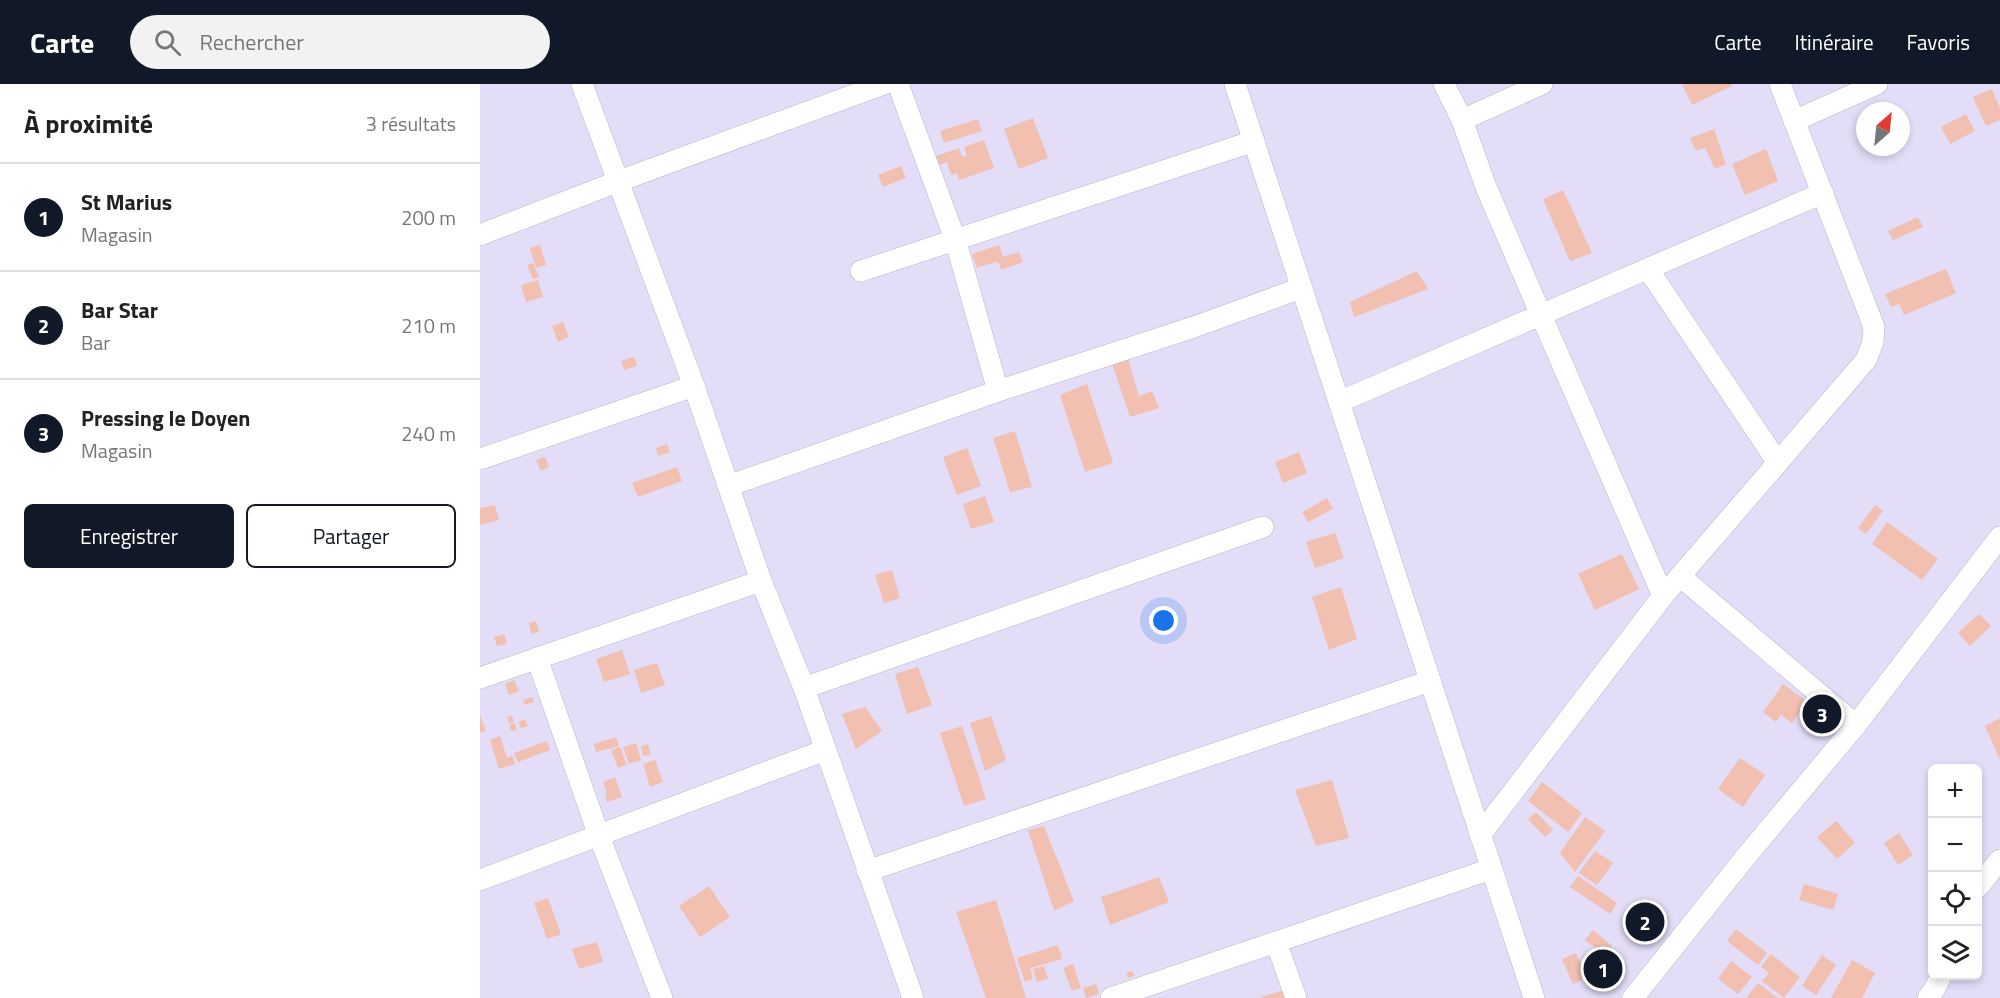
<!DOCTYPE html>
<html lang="fr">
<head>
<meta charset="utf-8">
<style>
  :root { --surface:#fff; --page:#f2f2f2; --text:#222; --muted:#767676; --line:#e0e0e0; --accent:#111827 }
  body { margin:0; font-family:"Titillium Web",sans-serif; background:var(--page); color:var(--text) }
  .controls { position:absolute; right:18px; bottom:18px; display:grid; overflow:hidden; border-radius:9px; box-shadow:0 3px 9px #0003 }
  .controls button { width:54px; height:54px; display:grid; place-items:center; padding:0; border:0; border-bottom:2px solid var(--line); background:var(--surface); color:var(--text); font:30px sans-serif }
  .compass { position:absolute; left:1376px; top:18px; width:54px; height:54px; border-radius:50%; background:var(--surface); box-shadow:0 3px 9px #0003; rotate:27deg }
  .you { position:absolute; left:684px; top:537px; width:21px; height:21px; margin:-15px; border:4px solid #fff; border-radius:50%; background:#1a73e8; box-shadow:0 0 0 9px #1a73e833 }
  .badge { display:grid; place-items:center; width:39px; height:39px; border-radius:50%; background:var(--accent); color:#fff; font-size:20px; font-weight:700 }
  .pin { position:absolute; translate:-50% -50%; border:3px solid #fff; box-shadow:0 2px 6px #0006 }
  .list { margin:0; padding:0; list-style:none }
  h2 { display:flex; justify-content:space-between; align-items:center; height:78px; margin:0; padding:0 24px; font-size:26px }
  h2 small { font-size:20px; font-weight:400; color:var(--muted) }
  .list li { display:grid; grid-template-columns:39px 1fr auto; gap:18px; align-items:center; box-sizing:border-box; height:108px; padding:0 24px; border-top:2px solid var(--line) }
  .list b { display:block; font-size:22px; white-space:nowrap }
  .list p { margin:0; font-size:20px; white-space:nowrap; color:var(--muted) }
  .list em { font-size:20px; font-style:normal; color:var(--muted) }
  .actions { display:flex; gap:12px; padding:18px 24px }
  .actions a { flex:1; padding:14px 0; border:2px solid var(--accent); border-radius:9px; text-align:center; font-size:21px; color:var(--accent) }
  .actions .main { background:var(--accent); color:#fff }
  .icon { flex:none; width:33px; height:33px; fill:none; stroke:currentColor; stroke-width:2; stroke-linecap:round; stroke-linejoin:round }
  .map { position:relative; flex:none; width:1520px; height:914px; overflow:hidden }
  header { display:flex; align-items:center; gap:36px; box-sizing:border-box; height:84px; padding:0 30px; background:var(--accent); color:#fff }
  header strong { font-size:28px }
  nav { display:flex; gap:33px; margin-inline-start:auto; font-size:21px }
  .search { width:420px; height:54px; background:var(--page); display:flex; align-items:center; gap:15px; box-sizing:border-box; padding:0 21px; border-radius:33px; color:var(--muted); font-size:22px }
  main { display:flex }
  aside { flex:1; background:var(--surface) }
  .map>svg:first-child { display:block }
  .building { fill:#f1c0b1 }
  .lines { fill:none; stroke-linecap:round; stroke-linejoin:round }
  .minor-casing { stroke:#bab4cc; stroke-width:22 }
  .minor { stroke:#fff; stroke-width:21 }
</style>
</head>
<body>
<header>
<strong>Carte</strong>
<div class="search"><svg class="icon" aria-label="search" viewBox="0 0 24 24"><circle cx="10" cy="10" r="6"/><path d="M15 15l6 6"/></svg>Rechercher</div>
<nav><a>Carte</a><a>Itinéraire</a><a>Favoris</a></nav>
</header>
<main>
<aside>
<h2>À proximité<small>3 résultats</small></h2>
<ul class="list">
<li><span class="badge">1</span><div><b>St Marius</b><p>Magasin</p></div><em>200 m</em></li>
<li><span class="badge">2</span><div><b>Bar Star</b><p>Bar</p></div><em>210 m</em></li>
<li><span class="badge">3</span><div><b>Pressing le Doyen</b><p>Magasin</p></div><em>240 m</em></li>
</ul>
<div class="actions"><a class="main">Enregistrer</a><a>Partager</a></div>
</aside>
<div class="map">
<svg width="1520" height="914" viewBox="0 0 1520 914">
  <rect width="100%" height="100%" fill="#e3ddf7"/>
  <!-- building -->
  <g class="building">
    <polygon points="1202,0 1251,0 1252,2 1212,21"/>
    <polygon points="1512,5 1520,25 1520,36 1506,42 1493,13"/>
    <polygon points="1486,30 1495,47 1470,60 1461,43"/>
    <polygon points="553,34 568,74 539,85 524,45"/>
    <polygon points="498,35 502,47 464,59 460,47"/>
    <polygon points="1234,45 1246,80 1235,85 1225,64 1216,67 1210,54"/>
    <polygon points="504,56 514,84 479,96 477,89 471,91 467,78 457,82 453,73 479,64 482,73 487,72 484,63"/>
    <polygon points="1286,65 1298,97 1265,111 1252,80"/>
    <polygon points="421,82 426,94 403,103 398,91"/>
    <polygon points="1083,106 1112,169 1090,177 1063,115"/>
    <polygon points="1438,133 1443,143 1413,156 1408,147"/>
    <polygon points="60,161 66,181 56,184 50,164"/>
    <polygon points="519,161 523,173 539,168 543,178 521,186 519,179 515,178 497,184 492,170"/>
    <polygon points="53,179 59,193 53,195 47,181"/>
    <polygon points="1466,185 1476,209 1424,231 1419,220 1411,223 1405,210"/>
    <polygon points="937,187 948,205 874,233 870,218"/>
    <polygon points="58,196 63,213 46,218 41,201"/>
    <polygon points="83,238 89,253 78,258 72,242"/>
    <polygon points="154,273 157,282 144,286 141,277"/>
    <polygon points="648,275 659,312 672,307 679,324 650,333 632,280"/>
    <polygon points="607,300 633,379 605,388 580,311"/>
    <polygon points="535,347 552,403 530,408 513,354"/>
    <polygon points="187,360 190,368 178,372 176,364"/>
    <polygon points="487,364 501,402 477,411 463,373"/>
    <polygon points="819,368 827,389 803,399 795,378"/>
    <polygon points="65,373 69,383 61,387 56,376"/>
    <polygon points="197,383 202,397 158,413 152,399"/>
    <polygon points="505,412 514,438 491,445 483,420"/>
    <polygon points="847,414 853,425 828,438 822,428"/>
    <polygon points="15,421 19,436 0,441 0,424"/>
    <polygon points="1395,421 1403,427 1386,450 1378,444"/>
    <polygon points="1407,438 1458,475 1442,496 1392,460"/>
    <polygon points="855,449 864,474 835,484 826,458"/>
    <polygon points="1142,470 1159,505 1115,526 1098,490"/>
    <polygon points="412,486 420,514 404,519 395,491"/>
    <polygon points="861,503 877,555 849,566 832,513"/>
    <polygon points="1499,530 1511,542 1490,562 1478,549"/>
    <polygon points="56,537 59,548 51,550 49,539"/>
    <polygon points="24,550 27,559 17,562 14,553"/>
    <polygon points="142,566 150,590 124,598 116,575"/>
    <polygon points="177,579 185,601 161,609 154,586"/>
    <polygon points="438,583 452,621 427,630 415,590"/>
    <polygon points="34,596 39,607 29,611 25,600"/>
    <polygon points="1303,600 1328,618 1312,639 1301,631 1296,638 1283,628"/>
    <polygon points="52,613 54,618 44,621 43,616"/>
    <polygon points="385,623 402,647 376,665 362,630"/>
    <polygon points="0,631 6,647 0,649"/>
    <polygon points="32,632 34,638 29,640 27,633"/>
    <polygon points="511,632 526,676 505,687 490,639"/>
    <polygon points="1520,634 1520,676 1505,642"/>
    <polygon points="45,635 48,642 41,644 38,638"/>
    <polygon points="35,639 37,646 31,647 29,641"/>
    <polygon points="482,642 506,715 484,722 460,649"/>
    <polygon points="20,652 27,674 32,672 35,680 19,685 10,656"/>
    <polygon points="136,653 139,662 116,668 114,660"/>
    <polygon points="67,657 70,666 38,678 34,669"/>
    <polygon points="156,659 161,676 149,680 143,663"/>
    <polygon points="168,660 171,671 163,672 161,662"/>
    <polygon points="140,663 147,681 138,684 131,666"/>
    <polygon points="1260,674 1285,691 1263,723 1238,705"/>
    <polygon points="175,676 183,698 170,703 163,680"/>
    <polygon points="135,693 142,713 127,718 125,712 127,710 123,698"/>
    <polygon points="852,696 869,754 836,762 815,706"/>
    <polygon points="1062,698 1102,729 1088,748 1048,717"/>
    <polygon points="1056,728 1073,746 1065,753 1048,735"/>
    <polygon points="1105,733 1125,747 1095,788 1080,769"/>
    <polygon points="1356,737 1375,759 1357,775 1337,753"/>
    <polygon points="564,742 594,817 574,827 548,746"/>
    <polygon points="1419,749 1433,771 1418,781 1404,759"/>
    <polygon points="1115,767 1133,779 1117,801 1099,789"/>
    <polygon points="1098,792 1137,819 1130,830 1090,803"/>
    <polygon points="679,793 689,818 630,841 621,813"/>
    <polygon points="1324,800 1358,810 1353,826 1319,816"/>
    <polygon points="229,802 250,833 220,853 199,822"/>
    <polygon points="68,814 81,850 67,855 54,819"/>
    <polygon points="516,816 546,914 506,914 476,828"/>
    <polygon points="1256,845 1287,869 1278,881 1247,857"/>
    <polygon points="1113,846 1132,862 1125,871 1105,856"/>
    <polygon points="117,858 123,878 99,885 92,865"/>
    <polygon points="578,861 582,875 550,884 553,895 545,898 537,874"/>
    <polygon points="1096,869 1107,894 1093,900 1082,875"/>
    <polygon points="1291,870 1320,893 1304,914 1282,897 1289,889 1281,883"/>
    <polygon points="1342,871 1356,881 1336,911 1322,902"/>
    <polygon points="1372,876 1395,889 1382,914 1351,914"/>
    <polygon points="1251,877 1272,893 1258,910 1238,895"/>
    <polygon points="593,880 601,904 592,907 583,884"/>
    <polygon points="564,882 568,895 557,898 553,885"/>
    <polygon points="652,887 655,892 648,894 646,889"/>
    <polygon points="1278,899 1298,914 1266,914"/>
    <polygon points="616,900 619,910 606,914 603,904"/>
    <polygon points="805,906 807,914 781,914 781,913"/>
  </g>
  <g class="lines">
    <defs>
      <g id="minor">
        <polyline points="102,0 214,302 281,497 324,604 433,914"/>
        <polyline points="418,0 475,155 518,307"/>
        <polyline points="755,0 1054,914"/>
        <polyline points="964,0 982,36 1006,103 1061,231 1183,512"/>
        <polyline points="982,36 1062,0"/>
        <polyline points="1314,37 1397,0"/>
        <polyline points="0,151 139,97 404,0"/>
        <polyline points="1168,185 1298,379"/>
        <polyline points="381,187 774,57"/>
        <polyline points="859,318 1343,109"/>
        <polyline points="0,375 214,302"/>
        <polyline points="248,402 518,307 714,243 821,204"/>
        <polyline points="1200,492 1376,641"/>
        <polyline points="57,574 119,752 182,914"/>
        <polyline points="0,594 281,497"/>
        <polyline points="324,604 783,443"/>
        <polyline points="1000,751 1183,512 1386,276 1393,258 1394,243 1300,0"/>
        <polyline points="387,787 950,597"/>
        <polyline points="0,796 345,666"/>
        <polyline points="1498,803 1520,776"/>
        <polyline points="796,858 816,914"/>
        <polyline points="631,914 1011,785"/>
        <polyline points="1153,914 1264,775 1376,641 1520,453"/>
        <polyline points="1448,914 1455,904 1461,892"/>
      </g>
    </defs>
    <!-- minor casing -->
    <use href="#minor" class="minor-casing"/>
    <!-- minor -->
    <use href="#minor" class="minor"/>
  </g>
</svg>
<div class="controls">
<button>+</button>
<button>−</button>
<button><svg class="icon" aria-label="locate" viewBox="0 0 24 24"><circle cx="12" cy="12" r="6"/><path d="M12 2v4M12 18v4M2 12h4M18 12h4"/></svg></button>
<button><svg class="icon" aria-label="layers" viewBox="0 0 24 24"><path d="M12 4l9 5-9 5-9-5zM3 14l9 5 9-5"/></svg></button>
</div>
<svg class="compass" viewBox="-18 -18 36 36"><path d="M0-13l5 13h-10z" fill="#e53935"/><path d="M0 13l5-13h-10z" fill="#767676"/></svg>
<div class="you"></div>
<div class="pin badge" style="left:1123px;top:885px">1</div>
<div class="pin badge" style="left:1165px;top:838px">2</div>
<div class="pin badge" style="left:1342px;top:630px">3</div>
</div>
</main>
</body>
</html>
